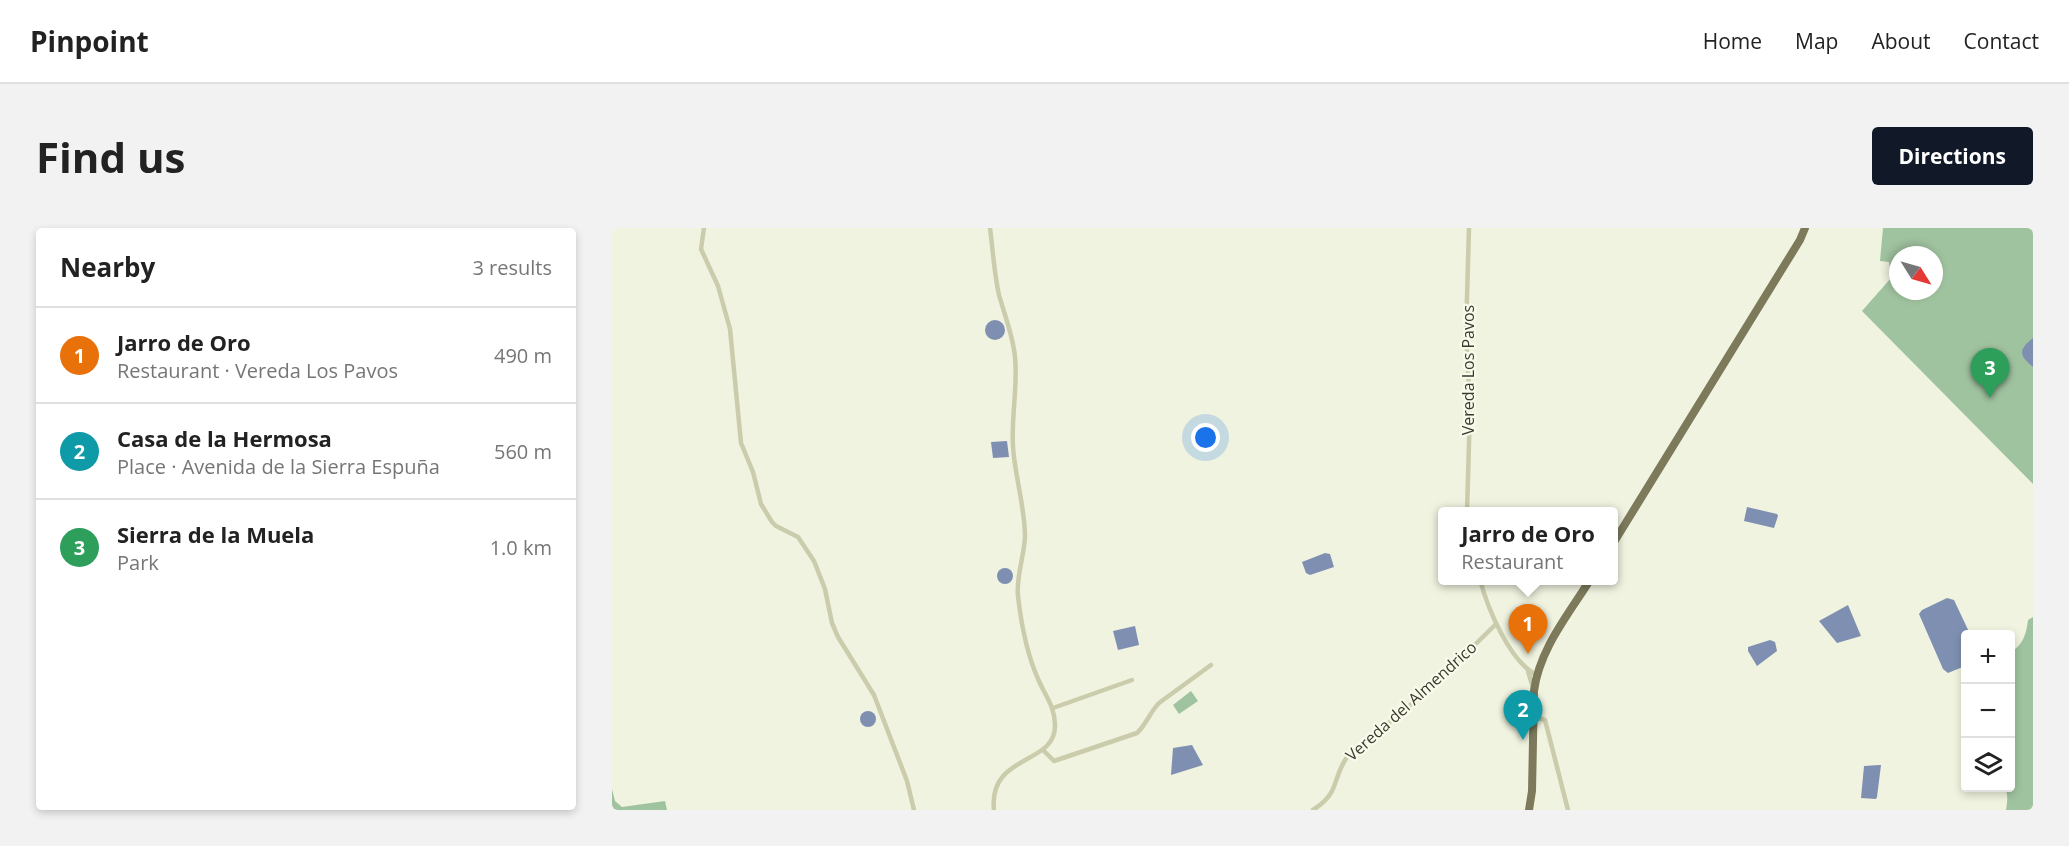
<!DOCTYPE html>
<html lang="en">
<head>
<meta charset="utf-8">
<style>
  :root { --surface:#fff; --page:#f2f2f2; --text:#222; --muted:#767676; --line:#e0e0e0; --accent:#111827 }
  body { margin:0; font-family:"Open Sans",sans-serif; background:var(--page); color:var(--text) }
  .controls { position:absolute; right:18px; bottom:18px; display:grid; overflow:hidden; border-radius:6px; box-shadow:0 3px 9px #0003 }
  .controls button { width:54px; height:54px; display:grid; place-items:center; padding:0; border:0; border-bottom:2px solid var(--line); background:var(--surface); color:var(--text); font:30px sans-serif }
  .compass { position:absolute; left:1277px; top:18px; width:54px; height:54px; border-radius:50%; background:var(--surface); box-shadow:0 3px 9px #0003; rotate:127deg }
  .you { position:absolute; left:594px; top:210px; width:21px; height:21px; margin:-15px; border:4px solid #fff; border-radius:50%; background:#1a73e8; box-shadow:0 0 0 9px #1a73e833 }
  .badge { display:grid; place-items:center; width:39px; height:39px; border-radius:50%; background:var(--accent); color:#fff; font-size:20px; font-weight:700 }
  .pin { position:absolute; translate:-50% -50px; filter:drop-shadow(0 2px 3px #0008) }
  .pin::after { content:''; position:absolute; top:32px; width:21px; height:18px; background:inherit; clip-path:polygon(0 0,100% 0,50% 100%) }
  .popup { position:absolute; left:826px; top:279px; width:180px; height:78px; box-sizing:border-box; display:grid; place-content:center; border-radius:6px; background:var(--surface); filter:drop-shadow(0 2px 4px #0005); font-size:20px; white-space:nowrap; color:var(--muted) }
  .popup b { font-size:22px; color:var(--text) }
  .popup::after { content:''; position:absolute; left:50%; top:100%; margin-left:-12px; border:12px solid transparent; border-top-color:var(--surface) }
  .list { margin:0; padding:0; list-style:none }
  h2 { display:flex; justify-content:space-between; align-items:center; height:78px; margin:0; padding:0 24px; font-size:26px }
  h2 small { font-size:20px; font-weight:400; color:var(--muted) }
  .list li { display:grid; grid-template-columns:39px 1fr auto; gap:18px; align-items:center; box-sizing:border-box; height:96px; padding:0 24px; border-top:2px solid var(--line) }
  .list b { display:block; font-size:22px; white-space:nowrap }
  .list p { margin:0; font-size:20px; white-space:nowrap; color:var(--muted) }
  .list em { font-size:20px; font-style:normal; color:var(--muted) }
  .icon { flex:none; width:33px; height:33px; fill:none; stroke:currentColor; stroke-width:2; stroke-linecap:round; stroke-linejoin:round }
  .map { position:relative; flex:none; width:1421px; height:582px; overflow:hidden; border-radius:6px }
  header { display:flex; align-items:center; gap:36px; box-sizing:border-box; height:84px; padding:0 30px; background:var(--surface); border-bottom:2px solid var(--line) }
  header strong { font-size:28px }
  nav { display:flex; gap:33px; margin-inline-start:auto; font-size:21px }
  .intro { display:flex; align-items:center; justify-content:space-between; box-sizing:border-box; height:144px; padding:0 36px }
  h1 { margin:0; font-size:42px }
  .button { padding:15px 27px; border-radius:6px; background:var(--accent); color:#fff; font-size:21px; font-weight:700 }
  main { display:flex; gap:36px; padding:0 36px }
  aside { flex:1; background:var(--surface); border-radius:6px; box-shadow:0 3px 9px #0003 }
  .map>svg:first-child { display:block }
  .green { fill:#a0c39f; fill-rule:evenodd }
  .water { fill:#7e8fb1 }
  .lines { fill:none; stroke-linecap:round; stroke-linejoin:round }
  .street { stroke:#caccab; stroke-width:4.5 }
  .primary { stroke:#7c7a5b; stroke-width:8 }
  .labels { text-anchor:middle; stroke-width:4.5; stroke-linejoin:round; paint-order:stroke }
  .street-label { font-size:16px; fill:#3a392a; stroke:#f8fbec }
</style>
</head>
<body>
<header>
<strong>Pinpoint</strong>
<nav><a>Home</a><a>Map</a><a>About</a><a>Contact</a></nav>
</header>
<div class="intro"><h1>Find us</h1><a class="button">Directions</a></div>
<main>
<aside>
<h2>Nearby<small>3 results</small></h2>
<ul class="list">
<li><span class="badge" style="background:#e8710a">1</span><div><b>Jarro de Oro</b><p>Restaurant · Vereda Los Pavos</p></div><em>490 m</em></li>
<li><span class="badge" style="background:#0f9aa8">2</span><div><b>Casa de la Hermosa</b><p>Place · Avenida de la Sierra Espuña</p></div><em>560 m</em></li>
<li><span class="badge" style="background:#2e9e5b">3</span><div><b>Sierra de la Muela</b><p>Park</p></div><em>1.0 km</em></li>
</ul>
</aside>
<div class="map">
<svg width="1421" height="582" viewBox="0 0 1421 582">
  <rect width="100%" height="100%" fill="#f0f3df"/>
  <!-- green -->
  <g class="green">
    <path d="M1271,0h150v256l-171,-173 29,-33 -2,-16 -9,-1zM1286,27h36v36h-36z"/>
    <path d="M1421,389v193h-27c1,-7 3,-17 -2,-22h6l1,-135c12,-10 15,-17 17,-33z"/>
    <polygon points="579,463 586,473 567,486 561,477"/>
    <polygon points="0,561 3,573 10,579 53,573 55,582 0,582"/>
  </g>
  <!-- water -->
  <g class="water">
    <circle cx="383" cy="102" r="10"/>
    <path d="M1421,110v29c-15,-12 -14,-18 0,-29z"/>
    <polygon points="395,213 397,229 381,230 379,214"/>
    <polygon points="1135,279 1165,286 1166,288 1162,300 1132,293"/>
    <polygon points="713,325 718,326 722,339 698,347 694,345 690,334"/>
    <circle cx="393" cy="348" r="8"/>
    <polygon points="1335,370 1342,372 1358,406 1354,406 1353,438 1336,445 1331,441 1307,386 1310,382"/>
    <polygon points="1236,377 1249,408 1225,415 1207,393"/>
    <polygon points="523,398 527,417 506,422 501,403"/>
    <polygon points="1158,412 1163,414 1165,423 1145,438 1136,423 1136,419"/>
    <circle cx="256" cy="491" r="8"/>
    <polygon points="580,517 591,537 559,547 561,520"/>
    <polygon points="1267,537 1269,537 1265,569 1264,571 1249,570 1252,538"/>
  </g>
  <g class="lines">
    <!-- street -->
    <g class="street">
      <polyline points="92,0 89,21 106,58 118,101 129,215 141,244 149,276 160,294 164,298 186,309 202,333 213,361 220,395 226,409 262,467 295,553 302,582"/>
      <path d="M378,0c3,22 4,45 9,67 6,21 14,41 16,62 3,30 -4,60 -2,90 2,30 12,60 12,90 -1,20 -9,39 -7,59 3,27 9,58 20,83 7,16 17,28 17,46 1,41 -67,28 -61,85"/>
      <polyline points="855,284 858,180 854,104 857,0"/>
      <path d="M868,352c8,29 29,80 56,95"/>
      <polyline points="916,443 921,460"/>
      <polyline points="441,480 520,452"/>
      <polyline points="922,489 933,492 956,582"/>
      <path d="M431,522l11,11 83,-28c9,-8 13,-21 22,-30l52,-38"/>
      <path d="M701,582c28,-18 18,-30 34,-53l84,-69 65,-64"/>
    </g>
    <!-- primary -->
    <g class="primary">
      <polyline points="1002,314 1188,12 1193,0"/>
      <path d="M917,582l3,-19 2,-100c5,-41 34,-76 56,-111"/>
    </g>
  </g>
  <g class="labels">
    <!-- street labels -->
    <g class="street-label">
      <text transform="translate(856 142) rotate(-90)" y="6">Vereda Los Pavos</text>
      <text transform="translate(799 473) rotate(-42)" y="6">Vereda del Almendrico</text>
    </g>
  </g>
</svg>
<div class="controls">
<button>+</button>
<button>−</button>
<button><svg class="icon" aria-label="layers" viewBox="0 0 24 24"><path d="M12 4l9 5-9 5-9-5zM3 14l9 5 9-5"/></svg></button>
</div>
<svg class="compass" viewBox="-18 -18 36 36"><path d="M0-13l5 13h-10z" fill="#e53935"/><path d="M0 13l5-13h-10z" fill="#767676"/></svg>
<div class="you"></div>
<div class="pin badge" style="left:916px;top:426px;background:#e8710a">1</div>
<div class="popup"><b>Jarro de Oro</b>Restaurant</div>
<div class="pin badge" style="left:911px;top:512px;background:#0f9aa8">2</div>
<div class="pin badge" style="left:1378px;top:170px;background:#2e9e5b">3</div>
</div>
</main>
</body>
</html>
